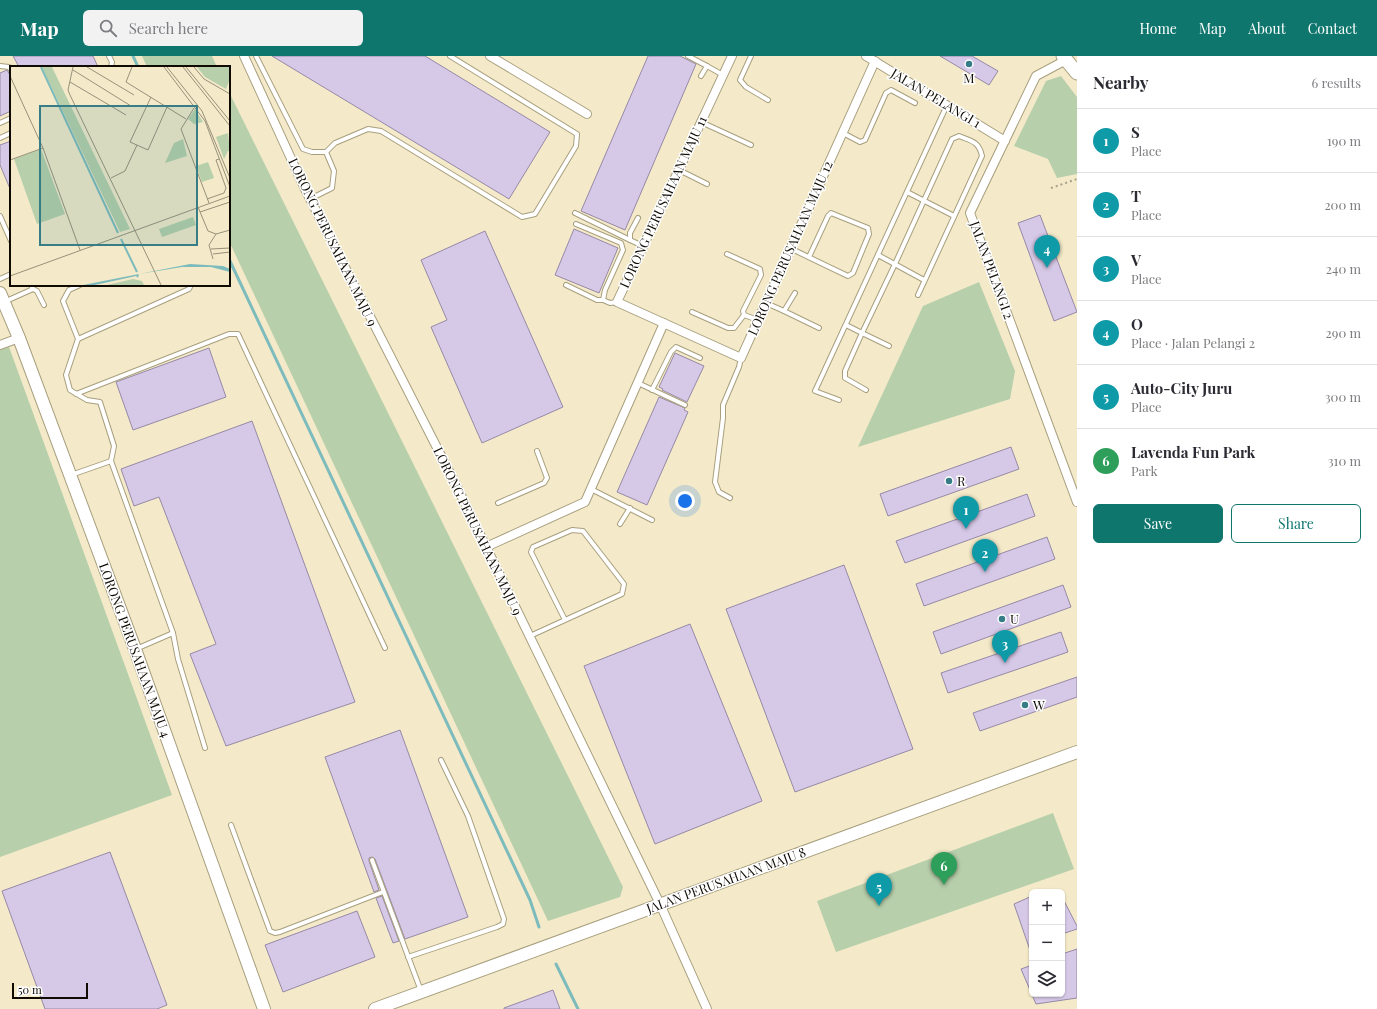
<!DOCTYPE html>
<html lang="en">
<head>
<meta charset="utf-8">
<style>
  :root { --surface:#fff; --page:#f2f2f3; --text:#2b2b33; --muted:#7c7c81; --line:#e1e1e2; --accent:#0f766e }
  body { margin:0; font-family:"Playfair Display",serif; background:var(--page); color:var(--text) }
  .controls { position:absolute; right:12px; bottom:12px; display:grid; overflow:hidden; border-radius:6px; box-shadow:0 1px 3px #0004 }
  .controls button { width:36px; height:36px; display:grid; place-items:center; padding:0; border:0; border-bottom:1px solid var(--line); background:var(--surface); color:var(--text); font:20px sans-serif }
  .scale { position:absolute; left:12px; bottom:10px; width:76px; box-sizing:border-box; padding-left:4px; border:2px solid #0f0b03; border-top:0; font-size:11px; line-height:14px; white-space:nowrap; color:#0f0b03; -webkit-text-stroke:3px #fff; paint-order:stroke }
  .you { position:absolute; left:685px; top:445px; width:14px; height:14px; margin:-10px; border:3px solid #fff; border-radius:50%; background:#1a73e8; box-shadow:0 0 0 6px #1a73e833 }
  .badge { display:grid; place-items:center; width:26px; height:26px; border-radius:50%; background:var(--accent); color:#fff; font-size:13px; font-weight:700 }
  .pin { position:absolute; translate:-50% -33px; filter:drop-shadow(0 1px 2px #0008) }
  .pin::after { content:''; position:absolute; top:21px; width:14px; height:12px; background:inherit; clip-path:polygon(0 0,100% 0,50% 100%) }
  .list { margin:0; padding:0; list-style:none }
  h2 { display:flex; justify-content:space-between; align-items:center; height:52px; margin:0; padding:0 16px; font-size:17px }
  h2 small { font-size:13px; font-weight:400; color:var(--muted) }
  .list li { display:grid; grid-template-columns:26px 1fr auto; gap:12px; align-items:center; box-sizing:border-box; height:64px; padding:0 16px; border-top:1px solid var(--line) }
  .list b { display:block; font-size:15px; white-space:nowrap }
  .list p { margin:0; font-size:13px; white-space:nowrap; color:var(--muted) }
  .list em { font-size:13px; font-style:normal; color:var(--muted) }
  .actions { display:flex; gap:8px; padding:12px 16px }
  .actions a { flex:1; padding:9px 0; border:1px solid var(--accent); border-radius:6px; text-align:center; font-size:14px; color:var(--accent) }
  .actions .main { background:var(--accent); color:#fff }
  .icon { flex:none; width:22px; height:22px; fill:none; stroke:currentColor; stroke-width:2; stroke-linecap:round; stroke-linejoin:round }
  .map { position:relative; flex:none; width:1077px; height:953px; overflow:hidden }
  header { display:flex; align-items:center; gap:24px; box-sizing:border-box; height:56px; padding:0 20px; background:var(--accent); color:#fff }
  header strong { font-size:19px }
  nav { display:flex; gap:22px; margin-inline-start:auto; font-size:14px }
  .search { width:280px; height:36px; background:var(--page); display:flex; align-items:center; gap:10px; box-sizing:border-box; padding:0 14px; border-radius:6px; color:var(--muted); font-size:15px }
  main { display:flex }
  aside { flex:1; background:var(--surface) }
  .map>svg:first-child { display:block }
  .green { fill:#b7cfab }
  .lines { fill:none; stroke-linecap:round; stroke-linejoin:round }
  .stream { stroke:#7dbbbd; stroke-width:3 }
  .building { fill:#d6c8e7; stroke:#9689a6 }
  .lane-casing { stroke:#a89f7f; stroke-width:6 }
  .street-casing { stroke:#a89f7f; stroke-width:10 }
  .secondary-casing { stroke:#a89f7f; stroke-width:14 }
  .primary-casing { stroke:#a89f7f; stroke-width:15 }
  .path { stroke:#a79f87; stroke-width:2; stroke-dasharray:2 3; stroke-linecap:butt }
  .lane { stroke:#fff; stroke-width:4 }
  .street { stroke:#fff; stroke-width:8 }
  .secondary { stroke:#fff; stroke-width:12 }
  .primary { stroke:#fff; stroke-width:13 }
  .poi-dot { fill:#367d87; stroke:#fff; stroke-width:1.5 }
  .labels { text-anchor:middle; stroke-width:3; stroke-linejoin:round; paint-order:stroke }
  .poi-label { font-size:13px; fill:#0f0b03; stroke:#fff; text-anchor:start }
  .street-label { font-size:13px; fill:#0f0b03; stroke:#fff }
  .inset-river { fill:none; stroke:#7dbbbd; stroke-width:2 }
  .inset-road { fill:none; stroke:#98917a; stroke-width:1 }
  .view { fill:#367d87; fill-opacity:0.15; stroke:#367d87; stroke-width:2 }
  .inset-edge { fill:none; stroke:#0f0b03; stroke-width:2 }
</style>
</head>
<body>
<header>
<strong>Map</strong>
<div class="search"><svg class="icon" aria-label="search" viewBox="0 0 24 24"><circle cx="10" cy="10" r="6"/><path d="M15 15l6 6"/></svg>Search here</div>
<nav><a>Home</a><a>Map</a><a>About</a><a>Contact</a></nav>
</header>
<main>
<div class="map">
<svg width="1077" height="953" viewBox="0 0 1077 953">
  <rect width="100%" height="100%" fill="#f4eac9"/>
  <!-- green -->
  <g class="green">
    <polygon points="142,0 212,0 217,11 147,11"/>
    <polygon points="1061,20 1077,41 1077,118 1057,122 1048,103 1014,90 1046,25"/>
    <polygon points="229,36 623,831 620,841 548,865 229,185"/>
    <polygon points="979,226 1015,315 1010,343 858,391 923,250"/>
    <polygon points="9,291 172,739 0,801 0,294"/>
    <polygon points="1053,757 1074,813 836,896 817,845"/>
  </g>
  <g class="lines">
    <!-- stream -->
    <g class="stream">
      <polyline points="133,0 138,11"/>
      <polyline points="229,203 530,844 539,871"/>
      <polyline points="556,908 578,953"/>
    </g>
  </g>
  <!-- building -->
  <g class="building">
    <polygon points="13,0 93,0 98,11 19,11"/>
    <polygon points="272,0 425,0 550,76 509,143"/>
    <polygon points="648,0 680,0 696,8 625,174 581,155"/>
    <polygon points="940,0 972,0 998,15 989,29"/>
    <polygon points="7,14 11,21 11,55 0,60 0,17"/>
    <polygon points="11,85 11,135 0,109 0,89"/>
    <polygon points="1040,159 1077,256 1054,265 1018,167"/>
    <polygon points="574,173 618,192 599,237 555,219"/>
    <polygon points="485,175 563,351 482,387 431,271 447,264 421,204"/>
    <polygon points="209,292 226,341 133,374 116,326"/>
    <polygon points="675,297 704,310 687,346 662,334 663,333 659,331"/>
    <polygon points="659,341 685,352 684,354 688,356 647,449 617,436"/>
    <polygon points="252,365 355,646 226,690 190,598 216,588 159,441 134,450 121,413"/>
    <polygon points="1011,391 1019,413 888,460 880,438"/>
    <polygon points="1027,438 1035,460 905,507 896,485"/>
    <polygon points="1047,481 1055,503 924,550 916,528"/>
    <polygon points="844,509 913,693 795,736 726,553"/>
    <polygon points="1063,529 1071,551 941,598 933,576"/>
    <polygon points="690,568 762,745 655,788 584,610"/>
    <polygon points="1061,576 1068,596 948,637 941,617"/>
    <polygon points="1077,621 1077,641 980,675 973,657"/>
    <polygon points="400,674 468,861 405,883 375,803 372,801 369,802 369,805 379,834 374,836 325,701"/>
    <polygon points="110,796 167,949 157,953 45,953 2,835"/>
    <polygon points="382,840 399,885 393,887 376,842"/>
    <polygon points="1032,840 1032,896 1031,897 1014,848"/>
    <polygon points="1062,841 1077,870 1077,873 1062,878"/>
    <polygon points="357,855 375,901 283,936 265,889"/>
    <polygon points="1077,893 1077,942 1036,948 1021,913 1032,909 1032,938 1062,938 1062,898"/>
    <polygon points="553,934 560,953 504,953 504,952"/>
  </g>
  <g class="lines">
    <defs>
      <g id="lane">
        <polyline points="109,0 112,6 111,11"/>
        <polyline points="256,0 303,93 312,96 326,96 335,87 368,73 381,75 522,161 535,158 576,90 577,78 450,0"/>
        <polyline points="688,0 707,10"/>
        <polyline points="751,0 740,24 746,31 768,44"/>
        <polyline points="0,10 9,11 11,14"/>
        <polyline points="701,20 707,10 723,19"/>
        <polyline points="701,66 751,89"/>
        <polyline points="0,67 11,62"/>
        <polyline points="843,77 860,86 865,84 886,37 891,34 915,47"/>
        <polyline points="0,82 11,77"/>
        <polyline points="679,114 707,128"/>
        <polyline points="907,136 954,160"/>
        <polyline points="310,143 332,132 334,115 326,96"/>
        <polyline points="575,157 630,184"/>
        <polyline points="0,160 11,185"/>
        <polyline points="638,162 630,177 630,184 643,190"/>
        <polyline points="576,168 621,187 623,194 605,234 603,244 610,247 617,246"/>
        <path d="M790,192c20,10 39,19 58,28l5,-3 16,-39 -1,-6 -37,-15 -3,3 -19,41"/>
        <polyline points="727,198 760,213 761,219 743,255 744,259 758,264"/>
        <polyline points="878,199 924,224"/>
        <polyline points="0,223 11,218"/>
        <polyline points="31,229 33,233 37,235 44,249"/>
        <polyline points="80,229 69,234 63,245 78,283 66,319 70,334 87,344 100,346 114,390 111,405 173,577 178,603 205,692"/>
        <polyline points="566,229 597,244 603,244"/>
        <polyline points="4,246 33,233"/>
        <polyline points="766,247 784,255 795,237"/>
        <polyline points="784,255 819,272"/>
        <polyline points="692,256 728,272 734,272 744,259"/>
        <polyline points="846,269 862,277 845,315 845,322 866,334"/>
        <polyline points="78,283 189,233 191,229"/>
        <path d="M889,290l-27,-13 33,-69 57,-125 7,-3c12,5 20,5 23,20l-64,139"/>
        <polyline points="638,327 685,349"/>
        <polyline points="652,334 671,296 676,291 700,302"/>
        <polyline points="76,338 229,278 238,278 385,592"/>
        <polyline points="839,344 815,335 947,49"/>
        <polyline points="71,419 111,405"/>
        <polyline points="591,433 652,464"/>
        <polyline points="730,442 719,436 715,426 723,362 723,349 739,311 741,302"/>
        <polyline points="498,447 544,427 547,422 537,395"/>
        <polyline points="620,468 630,452"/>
        <polyline points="530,580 622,538 624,528 583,475 572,474 533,491 531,496 565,564"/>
        <polyline points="136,593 173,577"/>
        <polyline points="231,769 270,875 275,877 280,876 383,836"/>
        <polyline points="372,804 421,935"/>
        <polyline points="408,901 497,871 503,868 504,863 468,760 441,704"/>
      </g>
      <g id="street">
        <polyline points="244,0 305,133 454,425 660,848 707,953"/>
        <polyline points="490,0 587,58"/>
        <polyline points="732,0 617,246 741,302 875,5"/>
        <polyline points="866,0 1005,85"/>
        <polyline points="1066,4 1036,20 970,157 1077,446"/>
        <polyline points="0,289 19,282"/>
        <polyline points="486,491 585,446 664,267"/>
      </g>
      <g id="secondary">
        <polyline points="0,237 19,282 135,593 264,953"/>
        <polyline points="375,953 1077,696"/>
      </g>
      <polyline id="primary" points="1063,0 1077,17"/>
    </defs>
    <!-- lane casing -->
    <use href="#lane" class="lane-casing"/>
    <!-- street casing -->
    <use href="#street" class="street-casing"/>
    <!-- secondary casing -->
    <use href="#secondary" class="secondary-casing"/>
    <!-- primary casing -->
    <use href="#primary" class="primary-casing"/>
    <!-- path -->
    <polyline class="path" points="1051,132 1077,123"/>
    <!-- lane -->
    <use href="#lane" class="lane"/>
    <!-- street -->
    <use href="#street" class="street"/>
    <!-- secondary -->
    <use href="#secondary" class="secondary"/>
    <!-- primary -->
    <use href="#primary" class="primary"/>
  </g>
  <!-- markers -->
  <g class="poi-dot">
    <circle cx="969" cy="8" r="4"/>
    <circle cx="949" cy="425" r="4"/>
    <circle cx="1002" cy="563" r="4"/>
    <circle cx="1025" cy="649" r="4"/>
  </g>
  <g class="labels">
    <!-- poi labels -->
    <g class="poi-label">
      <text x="969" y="27" text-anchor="middle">M</text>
      <text x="957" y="430">R</text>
      <text x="1010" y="568">U</text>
      <text x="1033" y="654">W</text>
    </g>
    <!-- street labels -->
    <g class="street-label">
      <text transform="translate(936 42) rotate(31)" y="5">JALAN PELANGI 1</text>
      <text transform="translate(663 146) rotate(-65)" y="5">LORONG PERUSAHAAN MAJU 11</text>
      <text transform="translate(333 186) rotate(64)" y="5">LORONG PERUSAHAAN MAJU 9</text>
      <text transform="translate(790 192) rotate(-66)" y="5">LORONG PERUSAHAAN MAJU 12</text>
      <text transform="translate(992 214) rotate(70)" y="5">JALAN PELANGI 2</text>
      <text transform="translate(478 475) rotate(64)" y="5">LORONG PERUSAHAAN MAJU 9</text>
      <text transform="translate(135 594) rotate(70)" y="5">LORONG PERUSAHAAN MAJU 4</text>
      <text transform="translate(726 824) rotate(-20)" y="5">JALAN PERUSAHAAN MAJU 8</text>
    </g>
  </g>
  <!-- overview -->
  <g transform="translate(10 10)">
    <rect width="220" height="220" fill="#f4eac9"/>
    <path d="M32,1h10l78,162 -10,3zM187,1h33v12l-4,10 -21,-12zM185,43l3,5 5,8 -9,2 -6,-5zM218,67l2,18h-2l-4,8 -8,-22zM173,73l4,17 -22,7 9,-20zM31,83l24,65 -28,10 -23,-65zM198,96l6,16 -12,4 -6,-16zM183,151l3,8 -34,12 -3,-8zM123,213l9,2 2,4h-37z" fill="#b7cfab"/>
    <path d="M180,198l33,2 7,3v3l-19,-5h-29l-43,7 -1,4 -2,-2 -41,9h-12z" fill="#7dbbbd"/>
    <path class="inset-river" d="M31,1l77,166M111,173l16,33"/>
    <path class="inset-road" d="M63,1l-5,23 2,5 91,190M77,1l47,28M122,1l-6,15 60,37M154,1l41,54 25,66M157,1l35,44 28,67M173,1l47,59M176,1l44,54M184,1l10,12 26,15M63,4l58,36M0,10l33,72 37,102M60,16l56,33M141,31l-21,45 18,8 19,-43M184,42l-13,21 28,74M0,94l33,-12M101,112l14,-7 12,-26M197,133l17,-6 2,-5 -10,-28 3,-1M188,141l10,24 8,3 14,-4M190,146l30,-10M201,183l19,-1M203,188l17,-2M203,193l-4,-14 7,-11M0,210l220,-80"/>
    <path class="view" d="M30,40h157v139h-157z"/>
    <rect width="220" height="220" class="inset-edge"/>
  </g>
</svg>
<div class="controls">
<button>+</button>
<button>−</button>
<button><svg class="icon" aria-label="layers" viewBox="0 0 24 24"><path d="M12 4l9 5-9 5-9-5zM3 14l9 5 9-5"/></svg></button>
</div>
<div class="scale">50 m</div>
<div class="you"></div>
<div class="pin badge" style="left:966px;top:473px;background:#0f9aa8">1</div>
<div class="pin badge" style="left:985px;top:516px;background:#0f9aa8">2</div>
<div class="pin badge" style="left:1005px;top:607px;background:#0f9aa8">3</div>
<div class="pin badge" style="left:1047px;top:212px;background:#0f9aa8">4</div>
<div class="pin badge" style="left:879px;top:850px;background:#0f9aa8">5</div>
<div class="pin badge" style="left:944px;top:829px;background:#2e9e5b">6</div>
</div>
<aside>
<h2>Nearby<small>6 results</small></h2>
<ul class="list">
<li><span class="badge" style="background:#0f9aa8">1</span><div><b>S</b><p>Place</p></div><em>190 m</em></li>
<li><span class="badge" style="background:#0f9aa8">2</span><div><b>T</b><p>Place</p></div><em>200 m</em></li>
<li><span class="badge" style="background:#0f9aa8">3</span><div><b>V</b><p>Place</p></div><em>240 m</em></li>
<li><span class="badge" style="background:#0f9aa8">4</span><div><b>O</b><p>Place · Jalan Pelangi 2</p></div><em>290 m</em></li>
<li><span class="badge" style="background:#0f9aa8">5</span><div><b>Auto-City Juru</b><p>Place</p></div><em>300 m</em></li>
<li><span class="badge" style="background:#2e9e5b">6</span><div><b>Lavenda Fun Park</b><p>Park</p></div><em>310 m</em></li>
</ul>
<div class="actions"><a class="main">Save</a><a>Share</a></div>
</aside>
</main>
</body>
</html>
